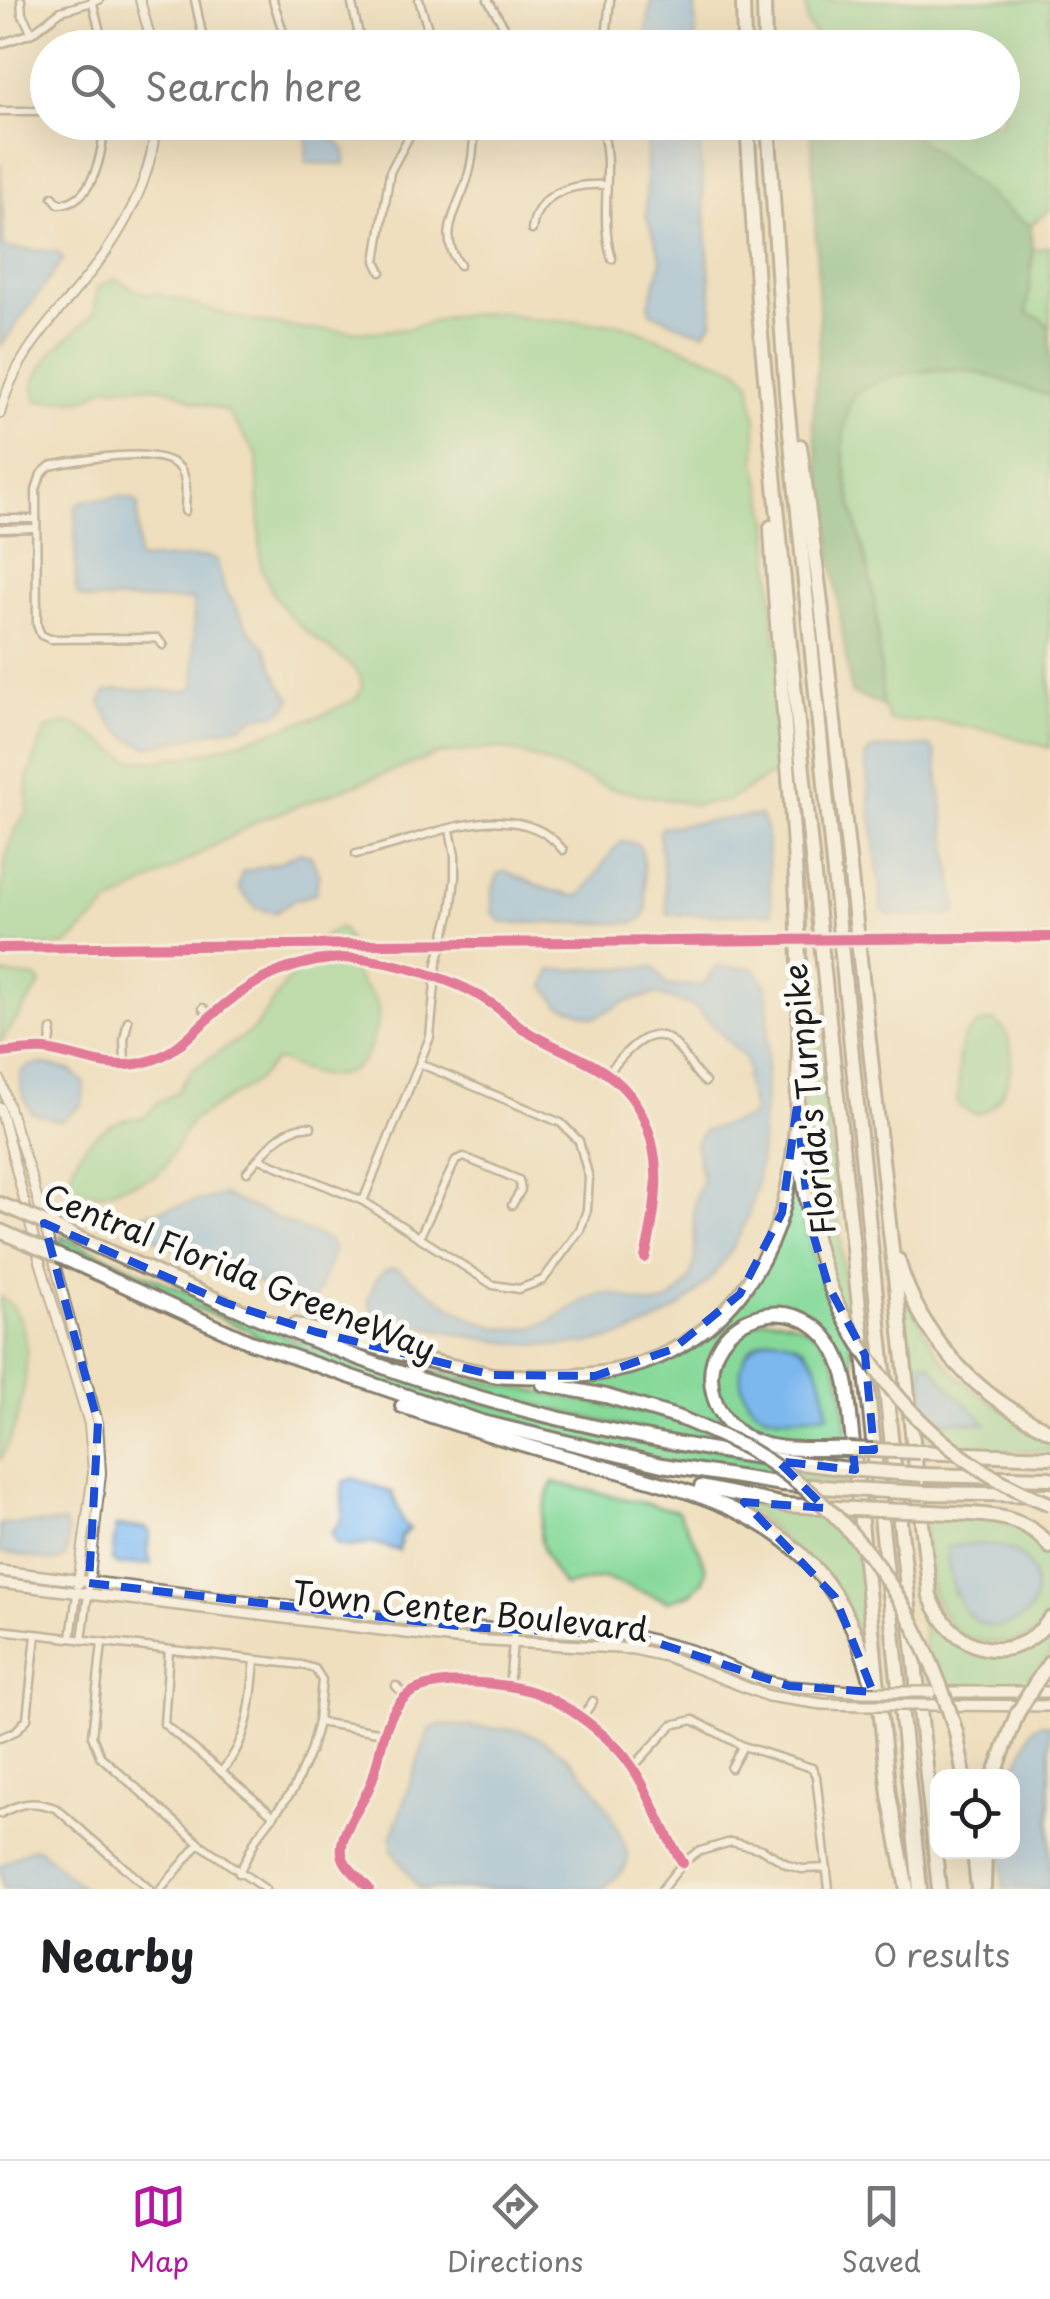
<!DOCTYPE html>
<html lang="en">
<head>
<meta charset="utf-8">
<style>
  :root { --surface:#fff; --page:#f6f6f6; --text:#202124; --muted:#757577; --line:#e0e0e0; --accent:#b5179e }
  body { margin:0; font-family:"Playpen Sans",sans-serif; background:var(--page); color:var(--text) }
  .controls { position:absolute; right:30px; bottom:30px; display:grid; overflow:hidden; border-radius:20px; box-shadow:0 10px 40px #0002 }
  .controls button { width:90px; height:90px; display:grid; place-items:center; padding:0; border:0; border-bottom:2px solid var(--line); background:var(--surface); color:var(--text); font:50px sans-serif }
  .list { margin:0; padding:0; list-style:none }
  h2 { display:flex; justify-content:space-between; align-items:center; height:130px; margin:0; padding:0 40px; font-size:42px }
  h2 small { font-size:32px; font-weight:400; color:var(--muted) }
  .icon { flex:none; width:55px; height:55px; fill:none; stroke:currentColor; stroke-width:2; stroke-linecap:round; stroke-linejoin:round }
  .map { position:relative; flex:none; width:1050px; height:1889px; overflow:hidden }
  .search { position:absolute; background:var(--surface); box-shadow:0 10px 40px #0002; left:30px; right:30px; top:30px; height:110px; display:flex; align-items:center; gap:25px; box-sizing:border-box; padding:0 35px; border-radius:55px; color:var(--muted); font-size:38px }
  .sheet { height:270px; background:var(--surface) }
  nav { display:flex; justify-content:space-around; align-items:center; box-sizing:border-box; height:140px; border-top:2px solid var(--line); background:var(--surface); font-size:28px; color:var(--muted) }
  nav a { display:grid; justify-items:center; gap:5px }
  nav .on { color:var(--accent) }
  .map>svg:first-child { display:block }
  .green { fill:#87d99a; stroke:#527a5b; stroke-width:2.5; fill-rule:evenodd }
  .forest { fill:#6db982; stroke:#446a4f; stroke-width:2.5 }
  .water { fill:#7bb7ed; stroke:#4c6a84; stroke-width:2.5 }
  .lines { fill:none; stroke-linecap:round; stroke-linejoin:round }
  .minor-casing { stroke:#867e6d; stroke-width:11 }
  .tertiary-casing { stroke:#867e6d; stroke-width:12 }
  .secondary-casing { stroke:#867e6d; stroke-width:14 }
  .motorway-casing { stroke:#867e6d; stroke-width:18 }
  .minor { stroke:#fff; stroke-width:6 }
  .tertiary { stroke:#fff; stroke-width:8 }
  .secondary { stroke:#fff; stroke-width:9 }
  .motorway { stroke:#fff; stroke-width:12 }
  .secondary-bridge-casing { stroke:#867e6d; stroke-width:14; stroke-linecap:butt }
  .motorway-bridge-casing { stroke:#867e6d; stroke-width:18; stroke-linecap:butt }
  .secondary-bridge { stroke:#fff; stroke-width:9 }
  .motorway-bridge { stroke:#fff; stroke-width:12 }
  .cycleway-casing { stroke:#fdfcf7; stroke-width:16 }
  .cycleway { stroke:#d6006c; stroke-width:10 }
  .marked { fill:none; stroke:#1d4ed8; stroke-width:8; stroke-dasharray:20 12; stroke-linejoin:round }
  .labels { text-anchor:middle; stroke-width:10; stroke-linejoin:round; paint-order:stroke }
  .street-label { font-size:32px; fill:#1c1c1c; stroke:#fdfcf7 }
</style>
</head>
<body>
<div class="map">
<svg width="1050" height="1889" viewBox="0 0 1050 1889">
  <rect width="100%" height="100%" fill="#fdfcf7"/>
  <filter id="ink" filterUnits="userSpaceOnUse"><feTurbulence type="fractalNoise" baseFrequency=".01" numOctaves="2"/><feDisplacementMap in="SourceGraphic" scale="20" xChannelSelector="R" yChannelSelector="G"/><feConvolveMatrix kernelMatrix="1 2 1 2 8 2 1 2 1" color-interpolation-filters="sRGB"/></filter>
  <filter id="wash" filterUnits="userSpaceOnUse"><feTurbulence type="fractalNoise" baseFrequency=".0048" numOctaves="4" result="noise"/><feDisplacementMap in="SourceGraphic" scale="40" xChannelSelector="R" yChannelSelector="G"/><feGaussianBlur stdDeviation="2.25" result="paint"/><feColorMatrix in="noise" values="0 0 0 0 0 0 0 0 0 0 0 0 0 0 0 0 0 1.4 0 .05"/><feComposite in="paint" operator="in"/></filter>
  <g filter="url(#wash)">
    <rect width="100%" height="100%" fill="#efdfbe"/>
    <!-- green -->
    <g class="green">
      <polygon points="806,0 1050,0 1050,209 1031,225 1018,219 898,123 1002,122 1002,48 823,47 807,23"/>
      <polygon points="1050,246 1050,328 1041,319 1027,313 1033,250"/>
      <path d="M115,279l30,15h15l74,23 68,12 72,3 33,-3 44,-13 52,-4 25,7 93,5 116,44 13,13 6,39v42l13,57 5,109 19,97 -4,35 -5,7 -57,34 -32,4 -86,-17 -82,-33 -28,-7 -60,6 -179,66 -151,85 -43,41 -66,-1c0,-39 0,-104 27,-132l1,-35 17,-48 20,-8 14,4 51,34 27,1 53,-10 110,-35 36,-17 6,-11 -2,-12 -9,-11 -44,-33 -19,-18 -14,-19 -13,-27 -4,-113 -30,-44 -34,-10 -20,-11 -19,-3 -47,-1 -22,13 -48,2 -4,-18 18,-30 43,-39 3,-26z"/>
      <path d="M955,370l29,4 66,21v353l-57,-17 -52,-9 -51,-1 -7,-15c-3,-35 -4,-72 -9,-107 -6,-44 -51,-166 -21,-203 20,-27 72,-24 102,-26z"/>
      <path d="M339,927c14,13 9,24 14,42 4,16 21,22 25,39 2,10 -2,20 -5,30 -14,51 -56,42 -93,22l-5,1 -20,21 -64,39 -25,44 -12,12 -56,17 -26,-7c-8,-29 29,-63 57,-68 5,-1 10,0 15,-1l14,-16 18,-9 15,-22 63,-42 58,-84z"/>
      <path d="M805,942h6l48,484 -5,1c-9,-37 -12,-107 -58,-115 -15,-3 -34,2 -49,4l-39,52 23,65 111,20 2,10c-183,-22 -342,-60 -515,-122l1,-3 110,35 204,39 -77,-29 39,-5 59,-19 89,-78 42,-126c3,58 16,103 38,157 -3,-47 -21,-90 -26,-137 -8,-76 -4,-156 -3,-233z"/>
      <polygon points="0,974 36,978 41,984 0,1043"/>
      <path d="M994,1021c32,17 15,86 -14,92 -9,2 -16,-4 -22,-8 -2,-11 2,-21 1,-32 -2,-27 3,-48 35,-52z"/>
      <path d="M60,1236l259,115 149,48 377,74 1,14c-55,-8 -112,-14 -167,-23 -144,-24 -292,-73 -426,-129v-3l-188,-79z"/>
      <path d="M898,1272c10,22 18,44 30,65 25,47 76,75 122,98v16l-134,-3z"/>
      <path d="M0,1297c47,23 21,129 0,163z"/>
      <path d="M764,1319c80,-1 77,66 85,127 -31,-1 -73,4 -100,-13 -36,-21 -44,-71 -12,-99 7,-7 18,-11 27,-15zM802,1346l13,15 13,53c-43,2 -98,8 -84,-55z"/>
      <path d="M553,1482l125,29 21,38 7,20 -3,11 -13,14 -22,7 -65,-23 -39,8c-30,-41 -29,-57 -11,-104z"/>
      <polygon points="718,1497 856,1512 872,1667 838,1594 758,1516"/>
      <path d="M923,1516c44,2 101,-3 127,39 0,17 0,38 0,55 -8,38 -75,42 -98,17 -26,-29 -25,-76 -29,-111zM970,1544l38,5 -54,45 -7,-37z"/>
      <polygon points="915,1553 920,1553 936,1619 963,1645 995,1653 1050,1626 1050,1656 1027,1687 929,1686"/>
    </g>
    <!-- forest -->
    <path class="forest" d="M811,123h87l120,95 13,7 2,25 -6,63 14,6 9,9v67c-23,-3 -45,-16 -68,-21 -42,-9 -93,-3 -129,21 -27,66 12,138 21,204 5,35 6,72 9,107l-32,-13 -38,-272 7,-86z"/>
    <!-- water -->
    <g class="water">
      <polygon points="651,0 695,0 696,47 645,47"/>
      <path d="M642,123h56l14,183v16l-7,10c-21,-2 -34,-13 -54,-19l-2,-9 13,-44 -16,-45 1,-75z"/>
      <polygon points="307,135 333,137 345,150 345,164 306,163"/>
      <polygon points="0,163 4,248 58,252 63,260 0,347"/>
      <path d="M121,497l14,3 3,4v56l69,-3 10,3 7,27 27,46 15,15 13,33 12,18c-10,25 -28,8 -48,26l-96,22c-22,-9 -39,-23 -46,-45l4,-9 11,-4 71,2 8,-5 -2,-86h-104l-10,-4 -3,-5 -1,-83 7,-7z"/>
      <polygon points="929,746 935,752 957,911 955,914 889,916 882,909 865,757 872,749"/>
      <polygon points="760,815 766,828 772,913 668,915 659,833 662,827"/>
      <path d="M624,841l13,3 5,6 5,60 -6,10 -8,3h-130l-11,-11v-20l6,-18 6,-3 46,19 28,7c18,-15 30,-48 46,-56z"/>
      <polygon points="300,852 310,855 319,874 315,894 292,901 275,913 256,908 239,889 242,872 278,863"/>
      <path d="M654,967l13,19 36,-1 13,-18 38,1c4,6 10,12 13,19 4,11 -2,111 -4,129 -2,27 -3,57 -10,83 -7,29 -21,52 -38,74 -88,109 -225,70 -341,41l-6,-13c6,-17 8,-31 28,-33 43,28 88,75 144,57 21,-6 40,-27 62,-31 25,-5 55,32 84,-10 21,-30 -4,-75 17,-103l-8,-37 8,-13 47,-13 3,-8 -8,-32 3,-6 -3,-14 -50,-51 -38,-13 -32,8 -31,16 -35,-13 -14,-19 6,-16z"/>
      <polygon points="41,1064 70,1070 85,1083 82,1105 61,1121 32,1113 22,1093 20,1073 29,1066"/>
      <polygon points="223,1195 330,1241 334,1250 315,1300 305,1303 140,1232 135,1222 139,1215"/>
      <path d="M770,1338c48,1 52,37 58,76 -20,1 -46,7 -65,-1 -25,-11 -31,-52 -8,-68 5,-4 10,-5 15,-7z"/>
      <polygon points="923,1362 929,1363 952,1391 987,1424 926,1419"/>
      <path d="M353,1478l39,14 11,31 7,6 -9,8 -2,14 -24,-8 -28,4 -11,-3 -5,-11c21,-22 7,-25 12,-51z"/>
      <polygon points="64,1523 68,1531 66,1557 55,1562 0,1552 0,1524"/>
      <polygon points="116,1526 146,1528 150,1533 147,1549 151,1564 118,1565 112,1561"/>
      <path d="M970,1544c17,1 39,1 53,14 16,15 18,50 -4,62 -53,26 -71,-34 -72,-73z"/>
      <polygon points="1040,1724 1050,1725 1050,1889 1004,1889 1001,1852 1012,1852 1012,1776 1033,1728"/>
      <path d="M439,1725l81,5c46,15 80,57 98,100 3,8 11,20 10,29 -2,16 -18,18 -24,30h-185l-27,-39 -1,-11 38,-109z"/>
      <polygon points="31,1848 39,1849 83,1889 3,1889 0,1866"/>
    </g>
  </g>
  <g filter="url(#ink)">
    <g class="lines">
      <defs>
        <g id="minor">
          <polyline points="21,0 22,14 32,33"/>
          <polyline points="92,0 104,48"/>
          <polyline points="195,0 205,48"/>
          <polyline points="273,0 288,48"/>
          <polyline points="351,0 362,48"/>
          <polyline points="419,0 434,48"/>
          <polyline points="488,0 517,48"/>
          <polyline points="0,44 32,33 61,11 99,0"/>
          <polyline points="605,48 610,0"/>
          <polyline points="0,111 48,111"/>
          <path d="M394,122c32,16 121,14 155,0"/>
          <path d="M599,122c18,40 -2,91 13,137"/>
          <path d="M53,197l6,7c36,-2 43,-51 46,-82"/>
          <path d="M532,230c4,-37 40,-47 73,-45"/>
          <path d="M460,265c-23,-29 -3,-55 7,-85 5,-16 7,-32 7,-49"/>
          <polyline points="381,272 376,261 390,172 412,131"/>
          <polyline points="0,519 36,519"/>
          <polyline points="0,529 36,528"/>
          <path d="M163,645l-6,-7 -107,1 -9,-4 -4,-10 -1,-135 5,-16 9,-8c29,-6 119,-24 133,7 5,12 2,26 2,38"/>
          <path d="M356,854c61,-11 159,-65 207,-4"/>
          <polyline points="203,1008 211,1016"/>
          <polyline points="49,1051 52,1030"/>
          <path d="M0,1053c15,-1 30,-4 45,-3 37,5 66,23 104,11 25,-7 42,-27 61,-44 35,-32 72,-53 120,-58 43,-5 123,18 159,43 15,9 27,23 42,32 38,22 81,31 105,70 30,49 21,102 9,154"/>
          <polyline points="125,1066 124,1039 128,1021"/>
          <path d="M609,1072c18,-22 46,-56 71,-22 9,11 14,23 25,32"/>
          <polyline points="260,1159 363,1201 493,1285 519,1289 543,1280 580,1230 587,1210 589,1178 579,1141 561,1123 421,1064"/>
          <path d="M247,1172c17,-19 36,-48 64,-45"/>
          <polyline points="363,1201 430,1037 437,963 451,912 455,878 455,855 450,830"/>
          <polyline points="420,1236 456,1160 464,1157 519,1180 521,1190 512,1205"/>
          <polyline points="0,1630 302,1665 315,1669 322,1680 318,1722 310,1752 293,1790 257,1837 239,1873"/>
          <polyline points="71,1638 77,1594"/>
          <polyline points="82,1640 88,1595"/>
          <polyline points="102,1643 92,1736 100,1756 200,1844 265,1889"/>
          <polyline points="169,1651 164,1724 274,1816"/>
          <polyline points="396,1686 405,1696"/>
          <polyline points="509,1687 514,1631"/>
          <polyline points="581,1719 593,1701"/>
          <polyline points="318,1722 384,1733"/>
          <polyline points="0,1738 16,1731 27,1719 36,1635"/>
          <polyline points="634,1766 672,1725 693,1720 743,1746 812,1768 816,1776 829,1889"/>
          <polyline points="731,1768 743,1746"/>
          <path d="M222,1771c28,-33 29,-70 33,-111"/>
          <path d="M0,1814c21,-12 35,-14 57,-5l92,80"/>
          <polyline points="161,1889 199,1844"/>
          <path d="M369,1889c-7,-10 -20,-18 -25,-29 -11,-23 20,-55 27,-77 11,-28 10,-62 33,-85 24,-25 110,-16 140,-2 25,11 50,30 69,48 34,32 44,81 70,119"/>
          <polyline points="662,1889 683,1863 697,1852 731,1842 762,1849 788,1865 802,1869 827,1868"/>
        </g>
        <g id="tertiary">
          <polyline points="140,0 153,48"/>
          <path d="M0,414c16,-68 68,-108 106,-162 26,-38 47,-83 50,-130"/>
          <polyline points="0,1079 32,1179 98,1423 101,1473 89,1586"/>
          <polyline points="0,1107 39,1258 89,1424 93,1472 78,1584"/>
        </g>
        <g id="secondary">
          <polyline points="0,1571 467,1627 637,1636 690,1650 756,1678 789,1686 863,1692"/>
          <polyline points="0,1583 455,1639 634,1649 669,1657 768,1696 822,1704 864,1705"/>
          <polyline points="938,1692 1050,1692"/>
          <polyline points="932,1705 1050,1706"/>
        </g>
        <g id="motorway">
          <polyline points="743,0 744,48"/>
          <polyline points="764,0 765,48"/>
          <polyline points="747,122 758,302 791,656 920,1889"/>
          <polyline points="768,122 786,392 875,1286 939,1889"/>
          <path d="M800,446l20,148 110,1002c21,55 82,75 120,23"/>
          <path d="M799,1139c5,60 16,116 41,171"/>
          <polyline points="0,1204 15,1210"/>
          <path d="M60,1230c114,50 226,104 344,144 144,49 292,77 444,95"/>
          <polyline points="0,1231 23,1241"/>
          <polyline points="66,1259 250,1342 482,1422 662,1465 782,1484 850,1489"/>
          <path d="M898,1260c23,79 78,136 152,171"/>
          <polyline points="295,1325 416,1358 498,1376"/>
          <path d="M493,1375c85,4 160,5 227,-59 34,-33 58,-78 67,-125 11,-48 11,-101 12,-150 4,-172 -20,-343 -28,-514"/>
          <polyline points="543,1384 606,1396 680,1418"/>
          <path d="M402,1406c61,21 121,39 183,56 139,38 243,60 286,218"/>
          <path d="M847,1449c-32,-1 -71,4 -100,-11 -15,-9 -28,-24 -33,-41 -24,-86 111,-129 133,-11l42,409 18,94"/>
          <polyline points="919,1452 1050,1457"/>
          <polyline points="922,1475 1050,1478"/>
          <polyline points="701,1487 785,1505 852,1509"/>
          <polyline points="925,1493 1050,1495"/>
          <path d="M933,1512c42,3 90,-2 117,35"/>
          <polyline points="1035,1684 1050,1662"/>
          <polyline points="956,1732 964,1776"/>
          <polyline points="994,1776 1017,1714"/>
          <polyline points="974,1852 978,1889"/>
          <polyline points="984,1887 985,1852"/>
        </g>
      </defs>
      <!-- minor casing -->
      <use href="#minor" class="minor-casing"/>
      <!-- tertiary casing -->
      <use href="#tertiary" class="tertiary-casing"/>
      <!-- secondary casing -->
      <use href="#secondary" class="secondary-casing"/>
      <!-- motorway casing -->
      <use href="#motorway" class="motorway-casing"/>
      <!-- minor -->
      <use href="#minor" class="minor"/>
      <!-- tertiary -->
      <use href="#tertiary" class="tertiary"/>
      <!-- secondary -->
      <use href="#secondary" class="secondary"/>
      <!-- motorway -->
      <use href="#motorway" class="motorway"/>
      <defs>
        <g id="secondary-bridge">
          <polyline points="863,1692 931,1692"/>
          <polyline points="864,1705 932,1705"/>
        </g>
        <g id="motorway-bridge">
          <polyline points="15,1210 60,1230"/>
          <polyline points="23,1241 66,1259"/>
          <path d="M840,1310c46,89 116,158 210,194"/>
          <path d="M680,1418c24,10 48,20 70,32 110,65 170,163 206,282"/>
          <polyline points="847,1449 919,1452"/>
          <polyline points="848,1469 922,1475"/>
          <polyline points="850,1489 925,1493"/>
          <polyline points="852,1509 933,1512"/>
          <polyline points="1017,1714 1035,1684"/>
        </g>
      </defs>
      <!-- secondary-bridge casing -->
      <use href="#secondary-bridge" class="secondary-bridge-casing"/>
      <!-- motorway-bridge casing -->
      <use href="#motorway-bridge" class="motorway-bridge-casing"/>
      <!-- secondary-bridge -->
      <use href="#secondary-bridge" class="secondary-bridge"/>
      <!-- motorway-bridge -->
      <use href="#motorway-bridge" class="motorway-bridge"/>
      <defs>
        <g id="cycleway">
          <polyline points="0,948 1050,937"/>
          <path d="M0,1053c15,-1 30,-4 45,-3 37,5 66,23 104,11 25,-7 42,-27 61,-44 35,-32 72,-53 120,-58 43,-5 123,18 159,43 15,9 27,23 42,32 38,22 81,31 105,70 30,49 21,102 9,154"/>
          <path d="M369,1889c-7,-10 -20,-18 -25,-29 -11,-23 20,-55 27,-77 11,-28 10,-62 33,-85 24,-25 110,-16 140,-2 25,11 50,30 69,48 34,32 44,81 70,119"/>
        </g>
      </defs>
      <!-- cycleway casing -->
      <use href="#cycleway" class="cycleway-casing"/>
      <!-- cycleway -->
      <use href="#cycleway" class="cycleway"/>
    </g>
  </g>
  <!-- marked area -->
  <path d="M0 0H1050V1889H0ZM797,1106l12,114 19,65 37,70 9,95h-21l2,20 -77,-9 47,47 -81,-6 91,95 38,95 -84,-6 -152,-50 -170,-9 -378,-44 9,-160 -54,-200 182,80 90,29 177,43 102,1 78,-27 67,-55 42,-81z" fill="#efdfbe" fill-opacity=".55" fill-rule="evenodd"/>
  <path class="marked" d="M797,1106l12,114 19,65 37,70 9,95h-21l2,20 -77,-9 47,47 -81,-6 91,95 38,95 -84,-6 -152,-50 -170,-9 -378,-44 9,-160 -54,-200 182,80 90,29 177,43 102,1 78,-27 67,-55 42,-81z"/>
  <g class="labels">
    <!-- street labels -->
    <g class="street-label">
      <text transform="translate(810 1099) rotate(-96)" y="11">Florida's Turnpike</text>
      <text transform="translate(239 1273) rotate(22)" y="11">Central Florida GreeneWay</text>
      <text transform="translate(470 1612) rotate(6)" y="11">Town Center Boulevard</text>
    </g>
  </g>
</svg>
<div class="controls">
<button><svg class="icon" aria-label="locate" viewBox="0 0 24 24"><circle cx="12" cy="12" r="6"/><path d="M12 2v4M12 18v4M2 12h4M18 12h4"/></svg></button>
</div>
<div class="search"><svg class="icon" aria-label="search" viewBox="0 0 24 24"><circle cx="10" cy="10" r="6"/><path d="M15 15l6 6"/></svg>Search here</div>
</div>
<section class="sheet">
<h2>Nearby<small>0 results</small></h2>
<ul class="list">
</ul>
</section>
<nav>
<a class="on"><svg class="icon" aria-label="map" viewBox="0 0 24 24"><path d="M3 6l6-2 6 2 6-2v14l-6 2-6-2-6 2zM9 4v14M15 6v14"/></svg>Map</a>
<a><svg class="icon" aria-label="directions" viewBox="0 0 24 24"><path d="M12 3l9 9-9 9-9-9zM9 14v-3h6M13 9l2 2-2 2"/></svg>Directions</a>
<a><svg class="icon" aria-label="saved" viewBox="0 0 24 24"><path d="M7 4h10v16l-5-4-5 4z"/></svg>Saved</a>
</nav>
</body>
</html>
